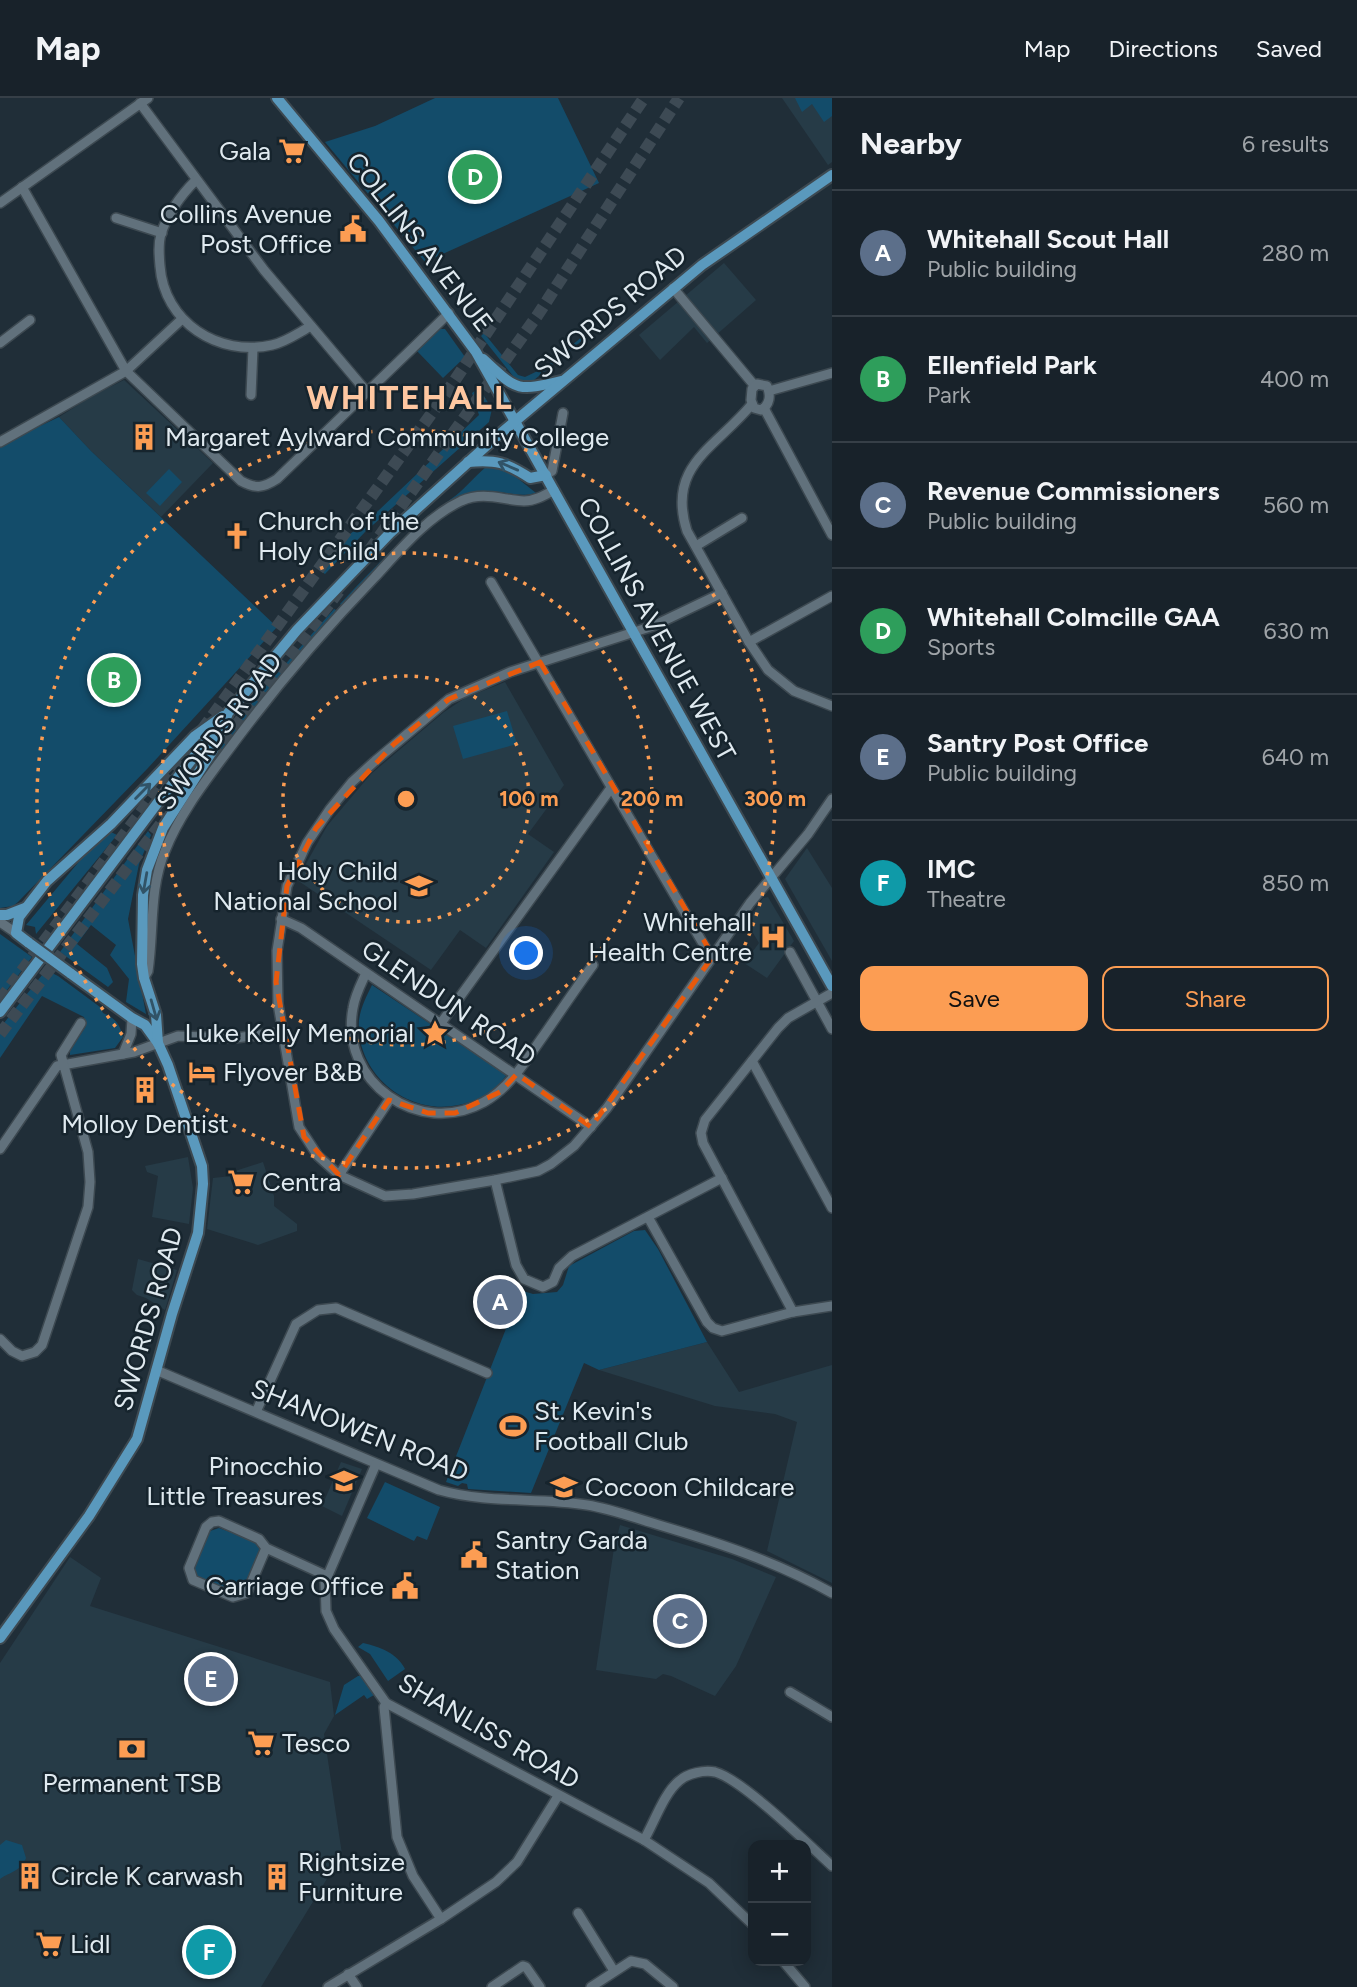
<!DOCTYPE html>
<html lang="en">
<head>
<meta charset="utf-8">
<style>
  :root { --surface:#18222a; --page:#252f36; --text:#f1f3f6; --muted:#9fa4a8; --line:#363f47; --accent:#fc9d53 }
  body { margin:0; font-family:Figtree,sans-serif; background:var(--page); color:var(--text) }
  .controls { position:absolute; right:21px; bottom:21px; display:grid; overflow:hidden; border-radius:14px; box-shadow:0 4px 18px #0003 }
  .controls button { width:63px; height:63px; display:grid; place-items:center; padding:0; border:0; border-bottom:2px solid var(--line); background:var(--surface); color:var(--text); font:35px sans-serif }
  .you { position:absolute; left:527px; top:856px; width:24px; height:24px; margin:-18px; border:5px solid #fff; border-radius:50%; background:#1a73e8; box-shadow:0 0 0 10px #1a73e833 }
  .badge { display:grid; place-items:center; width:46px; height:46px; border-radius:50%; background:var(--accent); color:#fff; font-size:23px; font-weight:700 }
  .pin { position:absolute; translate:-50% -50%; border:4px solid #fff; box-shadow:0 2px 7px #0006 }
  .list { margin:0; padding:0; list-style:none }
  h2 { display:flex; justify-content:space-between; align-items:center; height:91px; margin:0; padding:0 28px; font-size:30px }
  h2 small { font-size:23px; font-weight:400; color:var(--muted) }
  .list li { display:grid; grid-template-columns:46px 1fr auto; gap:21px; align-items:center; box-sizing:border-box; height:126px; padding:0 28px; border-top:2px solid var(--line) }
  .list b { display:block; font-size:26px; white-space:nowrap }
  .list p { margin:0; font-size:23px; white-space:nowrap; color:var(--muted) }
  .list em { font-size:23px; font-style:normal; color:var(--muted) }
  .actions { display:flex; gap:14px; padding:21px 28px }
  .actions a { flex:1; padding:16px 0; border:2px solid var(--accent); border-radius:14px; text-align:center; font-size:24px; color:var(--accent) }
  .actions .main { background:var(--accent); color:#111 }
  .map { position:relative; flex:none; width:832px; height:1889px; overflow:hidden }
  header { display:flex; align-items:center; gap:42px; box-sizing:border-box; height:98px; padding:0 35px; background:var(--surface); border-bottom:2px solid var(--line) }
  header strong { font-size:33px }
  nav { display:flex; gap:38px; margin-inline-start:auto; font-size:24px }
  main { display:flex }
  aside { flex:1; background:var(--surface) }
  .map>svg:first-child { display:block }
  .built { fill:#263b47 }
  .green { fill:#134c6a }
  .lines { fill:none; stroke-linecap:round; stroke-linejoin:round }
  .highway-tunnel { stroke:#3d4a54; stroke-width:12; stroke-dasharray:12 6; stroke-linecap:butt }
  .minor-casing { stroke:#3d4951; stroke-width:12 }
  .major-casing { stroke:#3d4951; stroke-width:14 }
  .minor { stroke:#61717c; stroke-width:9 }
  .major { stroke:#5a99bd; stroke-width:10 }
  .major-bridge-casing { stroke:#3d4951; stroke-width:14; stroke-linecap:butt }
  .major-bridge { stroke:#5a99bd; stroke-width:10 }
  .oneway { stroke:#315367 }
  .marked { fill:none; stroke:#e8590c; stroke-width:5; stroke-dasharray:14 9; stroke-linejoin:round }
  .ring { fill:none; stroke:#fc9d53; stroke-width:3.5; stroke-dasharray:3.5 7 }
  .labels { text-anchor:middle; stroke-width:5; stroke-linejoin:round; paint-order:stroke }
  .poi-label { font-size:26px; fill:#e0eaf0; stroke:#16242d; text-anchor:start }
  .street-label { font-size:26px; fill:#e0eaf0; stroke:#16242d }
  .district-label { font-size:33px; font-weight:bold; letter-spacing:2px; fill:#fec7a1; stroke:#16242d }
  .centre { fill:#fc9d53; stroke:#16242d; stroke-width:3.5 }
  .ring-label { font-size:21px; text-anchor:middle; font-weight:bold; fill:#fc9d53; stroke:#16242d; stroke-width:5; stroke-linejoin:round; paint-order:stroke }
</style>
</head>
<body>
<header>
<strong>Map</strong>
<nav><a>Map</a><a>Directions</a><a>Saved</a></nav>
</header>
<main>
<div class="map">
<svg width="832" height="1889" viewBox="0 0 832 1889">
  <rect width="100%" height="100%" fill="#202e38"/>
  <!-- built -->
  <g class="built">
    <polygon points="782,0 832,0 832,64 828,67"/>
    <polygon points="724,165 756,202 707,245 694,229 660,262 639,237"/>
    <polygon points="124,282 213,365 161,419 91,353 59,319 92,298"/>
    <polygon points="505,584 564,687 528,736 554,754 486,850 460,832 431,872 297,782 327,728 371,676 444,614 465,600"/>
    <polygon points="807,750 832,790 832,863 785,781"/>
    <polygon points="768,799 794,843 767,880 744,865 759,845 753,835 745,829 763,800"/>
    <polygon points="188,1059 193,1090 189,1126 152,1119 158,1078 147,1074 145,1068"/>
    <polygon points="263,1064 274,1098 274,1108 297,1126 297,1133 258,1147 207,1131 213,1080 231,1078 232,1074"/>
    <polygon points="138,1161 177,1172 165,1212 146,1200 137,1197 132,1192"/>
    <polygon points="707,1244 739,1294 832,1267 832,1485 767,1453 797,1324 775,1316 715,1308 599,1272"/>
    <polygon points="341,1364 362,1371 342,1418 322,1408"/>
    <polygon points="620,1427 732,1461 776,1479 736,1568 715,1598 671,1578 663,1576 656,1581 596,1572 614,1450"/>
    <polygon points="70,1459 101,1480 90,1508 330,1584 334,1618 324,1636 342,1756 261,1889 0,1889 0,1565"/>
  </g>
  <!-- green -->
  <g class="green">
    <polygon points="435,0 558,0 599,85 425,164 325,44 375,28"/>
    <polygon points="795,0 832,0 832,18 824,24 812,6 802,14"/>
    <polygon points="439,231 445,231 465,259 443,280 417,253"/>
    <path d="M588,234l2,2 -56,46c-9,3 -14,1 -21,-4l-32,-40 3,-3 34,42 7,2 19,-9z"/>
    <polygon points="479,290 492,311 489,324 365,434 325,476 321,473 329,460 327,455 378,413 479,317 472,295"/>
    <polygon points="59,319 91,353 277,529 148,670 18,804 13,808 0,810 0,347"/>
    <path d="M494,367l24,9 -2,3 20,16c-22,6 -39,-6 -58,0 -46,14 -101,79 -136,113l-2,-2c35,-38 72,-75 111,-105 12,-8 24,-23 36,-33z"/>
    <polygon points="169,371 182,384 160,408 146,395"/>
    <polygon points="334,511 338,513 256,609 220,656 171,728 169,727 215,654 258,597"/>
    <polygon points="507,613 517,646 463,661 453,628"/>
    <polygon points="148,733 151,737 139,766 128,821 146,916 126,904 129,881 110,857 116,847 91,827 77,846 107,870 113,884 108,889 60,854"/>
    <polygon points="111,734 117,737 36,836 35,829 26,827 82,760"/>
    <polygon points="0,836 32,859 7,892 0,895"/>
    <path d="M46,872l12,6 42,31 3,6c12,5 17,11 20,24l-8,11 -45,7v-4l16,-25 -2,-9 -42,-21 -42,62v-30z"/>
    <path d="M372,887l135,90c-5,5 -9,12 -15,16 -9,8 -23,12 -34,14 -51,11 -103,-32 -99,-85 2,-13 7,-23 13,-35z"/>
    <polygon points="645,1132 658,1151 707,1244 599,1272 584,1265 531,1395 468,1391 467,1386 462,1385 458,1388 446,1384 509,1223 506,1221 523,1193 533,1196 557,1194 563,1187 569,1168 634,1133"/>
    <polygon points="385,1384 440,1409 427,1442 417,1438 414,1443 367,1420"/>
    <path d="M219,1430l38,14 3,9 -16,38c-15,9 -34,-5 -48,-12l-2,-9 16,-37z"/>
    <path d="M363,1545c17,4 34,10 42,26l-17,12 -18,-27 -12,-7z"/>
    <polygon points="358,1578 362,1578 374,1597 367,1601 364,1597 335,1617 344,1587"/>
    <path d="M6,1742l16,5 4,13c-5,13 -16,14 -26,21v-34z"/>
  </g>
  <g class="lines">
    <!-- highway-tunnel -->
    <g class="highway-tunnel">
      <polyline points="369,453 537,218 679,0"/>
      <polyline points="202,632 445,297 644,0"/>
      <polyline points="212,659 339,493"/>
      <polyline points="0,902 189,650"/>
      <polyline points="0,936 167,718"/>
    </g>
    <defs>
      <g id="minor">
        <polyline points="140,5 264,172 366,293"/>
        <path d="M196,82c-16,16 -28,32 -35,54 -3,10 -2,21 -1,32 4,56 58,91 112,79 14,-3 26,-12 39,-19"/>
        <path d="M22,89l104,184 115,110c15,8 22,7 36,-2l172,-166"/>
        <polyline points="0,105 148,0"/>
        <polyline points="116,120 162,135"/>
        <polyline points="673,190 754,287"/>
        <polyline points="0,245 30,222"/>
        <path d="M757,286l10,2c4,9 3,19 -6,24l-7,-2 -3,-8 1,-11z"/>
        <polyline points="769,293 832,275"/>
        <polyline points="251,297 253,250"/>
        <path d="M752,306c-36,44 -86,61 -65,127l62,111 19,28 26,21 38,15"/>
        <polyline points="764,310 832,437"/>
        <polyline points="0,344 126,273 181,222"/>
        <polyline points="546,377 552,373 563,315"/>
        <polyline points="696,448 742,420"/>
        <polyline points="491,484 708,854 713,858"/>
        <polyline points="722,495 653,528 510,574 449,601 375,663 352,684 330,711 307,745 287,788 277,853 278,906 299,1029 318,1058 339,1077 385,1098 413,1096 495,1082 538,1073 551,1066 574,1048 607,1010 750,805 808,736 832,701"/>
        <polyline points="749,544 832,498"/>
        <polyline points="281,821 301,830 591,1029"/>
        <polyline points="0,824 16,835"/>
        <polyline points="790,854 832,931"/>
        <path d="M366,875c-5,11 -11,22 -13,35 -14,74 66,130 131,94 27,-15 42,-42 60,-67 16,-23 32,-47 49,-70"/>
        <path d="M144,880l4,-7c6,-40 1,-82 17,-120 14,-36 39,-68 62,-99 45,-61 94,-119 147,-174 25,-27 53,-61 87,-77 23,-10 41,-1 63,0 11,0 21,-6 30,-11"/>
        <polyline points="441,925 611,690"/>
        <polyline points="123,956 131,936 132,920"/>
        <polyline points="752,963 832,1110"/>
        <polyline points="0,1051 57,968 134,954 178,938 235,940 283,934"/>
        <polyline points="339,1077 390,1001"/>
        <polyline points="495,1082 516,1167 524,1181 543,1189 553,1184 559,1170 572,1158 722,1080"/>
        <polyline points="648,1119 707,1224 713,1230 722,1233 793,1214 832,1208"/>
        <polyline points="793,1214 703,1045 701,1035 705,1022 778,930 788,920 832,895"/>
        <polyline points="0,1241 12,1253 22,1258 35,1254 42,1247 88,1109 90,1084 88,1054 61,957 81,925"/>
        <path d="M156,1272l283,120c50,14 98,7 148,15 25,4 48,13 72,20 60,18 118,37 173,68"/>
        <polyline points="256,1314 296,1226 318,1212 336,1210 487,1275"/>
        <polyline points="376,1366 325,1484 326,1513 334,1531 386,1605 644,1742 709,1785 753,1827"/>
        <polyline points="266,1450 247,1495 233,1499 193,1482 189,1470 206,1429 212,1424 219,1423 259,1441 266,1450 327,1478"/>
        <polyline points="790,1594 832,1619"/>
        <polyline points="386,1605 384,1609 397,1739 413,1778 441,1821"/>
        <path d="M644,1742c10,-17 20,-47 35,-59 9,-8 25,-11 36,-9 27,7 94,73 117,94"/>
        <polyline points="578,1815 614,1873"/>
        <polyline points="783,1863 805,1889"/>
        <polyline points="348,1876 357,1889"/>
        <polyline points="328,1889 441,1821 496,1784 517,1764 558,1698"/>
        <polyline points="492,1889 523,1868 526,1869 540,1889"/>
        <polyline points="591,1889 631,1863 645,1866 673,1889"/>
      </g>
      <g id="major">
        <polyline points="277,0 379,123 476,254 832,888"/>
        <path d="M483,261c34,31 32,33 78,22"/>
        <path d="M468,364c28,-3 39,1 62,16l16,-3"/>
        <polyline points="0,817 7,817 25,810"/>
        <polyline points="29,845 16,835 19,819 47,783 111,726 195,638 223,618"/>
        <polyline points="70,875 132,920 145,927 158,945"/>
        <polyline points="0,914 159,703 220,626"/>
        <polyline points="0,1540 89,1418 137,1341 172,1216 198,1135 203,1086 202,1068 168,967 158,945 156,917 144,880 142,866 143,797 147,772 163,730 213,652 228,615 297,532 390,435 495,340 702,167 832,77"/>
      </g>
    </defs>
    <!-- minor casing -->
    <use href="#minor" class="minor-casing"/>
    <!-- major casing -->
    <use href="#major" class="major-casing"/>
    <!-- minor -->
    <use href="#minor" class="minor"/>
    <!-- major -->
    <use href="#major" class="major"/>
    <defs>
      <polyline id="major-bridge" points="29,845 70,875"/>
    </defs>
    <!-- major-bridge casing -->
    <use href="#major-bridge" class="major-bridge-casing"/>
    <!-- major-bridge -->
    <use href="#major-bridge" class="major-bridge"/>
  </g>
  <!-- one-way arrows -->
  <defs><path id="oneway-shaft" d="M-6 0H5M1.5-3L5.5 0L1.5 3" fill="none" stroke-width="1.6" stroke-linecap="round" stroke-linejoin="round" transform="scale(1.75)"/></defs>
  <g class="oneway">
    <use href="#oneway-shaft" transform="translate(508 368) rotate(-157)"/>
    <use href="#oneway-shaft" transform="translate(143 693) rotate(-45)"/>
    <use href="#oneway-shaft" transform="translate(145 785) rotate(100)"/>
    <use href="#oneway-shaft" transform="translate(154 912) rotate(74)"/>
  </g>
  <!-- marked area -->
  <path class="marked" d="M540,564l173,294 -122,171 -74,-53 -17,18 -45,21h-27l-39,-13 -50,75 -35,-38 -28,-155 11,-96 29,-58 78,-84 55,-45z"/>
  <!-- distance rings -->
  <g class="ring">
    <circle cx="406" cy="701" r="123"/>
    <circle cx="406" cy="701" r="246"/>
    <circle cx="406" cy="701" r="369"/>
  </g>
  <!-- icons -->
  <defs>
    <symbol id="supermarket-bare" viewBox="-9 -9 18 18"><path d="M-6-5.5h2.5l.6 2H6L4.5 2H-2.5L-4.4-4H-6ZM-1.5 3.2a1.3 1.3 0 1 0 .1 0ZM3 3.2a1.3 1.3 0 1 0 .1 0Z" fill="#fc9d53" stroke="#16242d" stroke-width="2.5" paint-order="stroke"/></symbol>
    <symbol id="civic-bare" viewBox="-9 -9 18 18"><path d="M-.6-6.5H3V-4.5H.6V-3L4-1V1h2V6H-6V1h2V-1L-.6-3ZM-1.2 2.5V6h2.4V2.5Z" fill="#fc9d53" stroke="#16242d" stroke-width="2.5" paint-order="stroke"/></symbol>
    <symbol id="building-bare" viewBox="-9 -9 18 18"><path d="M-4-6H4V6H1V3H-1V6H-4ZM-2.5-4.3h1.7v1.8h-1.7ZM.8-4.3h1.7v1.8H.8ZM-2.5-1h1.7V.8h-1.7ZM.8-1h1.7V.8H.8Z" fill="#fc9d53" stroke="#16242d" stroke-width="2.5" paint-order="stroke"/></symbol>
    <symbol id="church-bare" viewBox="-9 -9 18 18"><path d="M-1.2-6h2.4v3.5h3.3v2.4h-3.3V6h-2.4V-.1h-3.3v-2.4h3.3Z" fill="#fc9d53" stroke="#16242d" stroke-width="2.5" paint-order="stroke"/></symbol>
    <symbol id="school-bare" viewBox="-9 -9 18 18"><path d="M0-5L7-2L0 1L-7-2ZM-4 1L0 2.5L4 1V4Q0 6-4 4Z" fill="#fc9d53" stroke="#16242d" stroke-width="2.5" paint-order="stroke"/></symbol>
    <symbol id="hospital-bare" viewBox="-9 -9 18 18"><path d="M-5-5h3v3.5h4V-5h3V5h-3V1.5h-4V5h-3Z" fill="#fc9d53" stroke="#16242d" stroke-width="2.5" paint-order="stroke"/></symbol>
    <symbol id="sight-bare" viewBox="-9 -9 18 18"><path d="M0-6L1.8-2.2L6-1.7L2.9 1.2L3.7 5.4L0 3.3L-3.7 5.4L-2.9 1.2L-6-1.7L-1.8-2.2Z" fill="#fc9d53" stroke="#16242d" stroke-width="2.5" paint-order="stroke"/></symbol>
    <symbol id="hotel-bare" viewBox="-9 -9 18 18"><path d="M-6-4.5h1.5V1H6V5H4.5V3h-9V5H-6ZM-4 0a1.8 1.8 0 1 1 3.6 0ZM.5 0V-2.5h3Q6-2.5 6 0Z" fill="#fc9d53" stroke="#16242d" stroke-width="2.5" paint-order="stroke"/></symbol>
    <symbol id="stadium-bare" viewBox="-9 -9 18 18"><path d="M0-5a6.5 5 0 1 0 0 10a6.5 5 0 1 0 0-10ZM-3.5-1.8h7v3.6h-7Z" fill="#fc9d53" stroke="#16242d" stroke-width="2.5" paint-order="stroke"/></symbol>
    <symbol id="bank-bare" viewBox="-9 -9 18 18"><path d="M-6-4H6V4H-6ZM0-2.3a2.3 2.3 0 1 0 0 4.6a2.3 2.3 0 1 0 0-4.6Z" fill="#fc9d53" stroke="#16242d" stroke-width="2.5" paint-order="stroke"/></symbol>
  </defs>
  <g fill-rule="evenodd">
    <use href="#supermarket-bare" x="273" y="34" width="38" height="38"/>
    <use href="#civic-bare" x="334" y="112" width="38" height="38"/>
    <use href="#building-bare" x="125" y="320" width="38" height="38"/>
    <use href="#church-bare" x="218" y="419" width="38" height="38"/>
    <use href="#school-bare" x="400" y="769" width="38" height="38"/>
    <use href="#hospital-bare" x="754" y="820" width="38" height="38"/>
    <use href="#sight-bare" x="416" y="916" width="38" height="38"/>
    <use href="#hotel-bare" x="183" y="955" width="38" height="38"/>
    <use href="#building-bare" x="126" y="973" width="38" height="38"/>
    <use href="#supermarket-bare" x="222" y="1065" width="38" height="38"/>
    <use href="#stadium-bare" x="494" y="1309" width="38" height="38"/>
    <use href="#school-bare" x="325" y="1364" width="38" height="38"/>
    <use href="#school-bare" x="545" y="1370" width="38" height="38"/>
    <use href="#civic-bare" x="455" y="1438" width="38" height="38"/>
    <use href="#civic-bare" x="386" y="1469" width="38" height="38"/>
    <use href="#supermarket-bare" x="242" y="1626" width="38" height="38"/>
    <use href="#bank-bare" x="113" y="1632" width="38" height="38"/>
    <use href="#building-bare" x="11" y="1759" width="38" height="38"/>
    <use href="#building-bare" x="258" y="1760" width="38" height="38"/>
    <use href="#supermarket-bare" x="30" y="1827" width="38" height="38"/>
  </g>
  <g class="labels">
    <!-- poi labels -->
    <g class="poi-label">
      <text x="271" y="62" text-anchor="end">Gala</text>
      <text x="332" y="125" text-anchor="end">Collins Avenue<tspan x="332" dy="30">Post Office</tspan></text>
      <text x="165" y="348">Margaret Aylward Community College</text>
      <text x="258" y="432">Church of the<tspan x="258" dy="30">Holy Child</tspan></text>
      <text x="398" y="782" text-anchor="end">Holy Child<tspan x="398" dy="30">National School</tspan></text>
      <text x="752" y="833" text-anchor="end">Whitehall<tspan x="752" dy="30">Health Centre</tspan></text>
      <text x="414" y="944" text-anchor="end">Luke Kelly Memorial</text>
      <text x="223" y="983">Flyover B&amp;B</text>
      <text x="145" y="1035" text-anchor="middle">Molloy Dentist</text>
      <text x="262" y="1093">Centra</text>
      <text x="534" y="1322">St. Kevin's<tspan x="534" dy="30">Football Club</tspan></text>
      <text x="323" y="1377" text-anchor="end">Pinocchio<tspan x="323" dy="30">Little Treasures</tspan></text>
      <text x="585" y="1398">Cocoon Childcare</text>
      <text x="495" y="1451">Santry Garda<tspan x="495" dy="30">Station</tspan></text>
      <text x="384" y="1497" text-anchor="end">Carriage Office</text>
      <text x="282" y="1654">Tesco</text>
      <text x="132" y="1694" text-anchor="middle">Permanent TSB</text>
      <text x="298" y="1773">Rightsize<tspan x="298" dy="30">Furniture</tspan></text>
      <text x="51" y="1787">Circle K carwash</text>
      <text x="70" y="1855">Lidl</text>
    </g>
    <!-- street labels -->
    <g class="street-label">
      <text transform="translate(420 144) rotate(52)" y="9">COLLINS AVENUE</text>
      <text transform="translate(610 214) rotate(-40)" y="9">SWORDS ROAD</text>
      <text transform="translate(657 531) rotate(61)" y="9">COLLINS AVENUE WEST</text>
      <text transform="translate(219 633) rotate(-53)" y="9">SWORDS ROAD</text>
      <text transform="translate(449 905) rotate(34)" y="9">GLENDUN ROAD</text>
      <text transform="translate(148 1221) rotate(-74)" y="9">SWORDS ROAD</text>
      <text transform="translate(360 1332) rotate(22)" y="9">SHANOWEN ROAD</text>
      <text transform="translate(489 1633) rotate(30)" y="9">SHANLISS ROAD</text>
    </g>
    <!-- district labels -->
    <g class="district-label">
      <text x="410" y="311">WHITEHALL</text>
    </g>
  </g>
  <circle cx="406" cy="701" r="10" class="centre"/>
  <g class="ring-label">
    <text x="529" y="708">100 m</text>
    <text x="652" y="708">200 m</text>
    <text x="775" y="708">300 m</text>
  </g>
</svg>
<div class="controls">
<button>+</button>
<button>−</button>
</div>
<div class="you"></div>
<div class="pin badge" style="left:500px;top:1204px;background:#5c6f8a">A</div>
<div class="pin badge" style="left:114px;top:582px;background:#2e9e5b">B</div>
<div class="pin badge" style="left:680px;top:1523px;background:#5c6f8a">C</div>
<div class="pin badge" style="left:475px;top:79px;background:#2e9e5b">D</div>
<div class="pin badge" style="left:211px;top:1581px;background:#5c6f8a">E</div>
<div class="pin badge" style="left:209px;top:1854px;background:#0f9aa8">F</div>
</div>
<aside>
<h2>Nearby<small>6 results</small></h2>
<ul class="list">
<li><span class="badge" style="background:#5c6f8a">A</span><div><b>Whitehall Scout Hall</b><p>Public building</p></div><em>280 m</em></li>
<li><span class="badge" style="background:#2e9e5b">B</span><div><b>Ellenfield Park</b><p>Park</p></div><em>400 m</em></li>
<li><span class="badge" style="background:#5c6f8a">C</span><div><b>Revenue Commissioners</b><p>Public building</p></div><em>560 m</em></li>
<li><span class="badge" style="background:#2e9e5b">D</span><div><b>Whitehall Colmcille GAA</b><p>Sports</p></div><em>630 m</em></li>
<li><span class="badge" style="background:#5c6f8a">E</span><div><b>Santry Post Office</b><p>Public building</p></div><em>640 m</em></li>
<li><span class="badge" style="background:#0f9aa8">F</span><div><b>IMC</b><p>Theatre</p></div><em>850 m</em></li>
</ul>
<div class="actions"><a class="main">Save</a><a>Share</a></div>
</aside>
</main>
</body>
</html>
